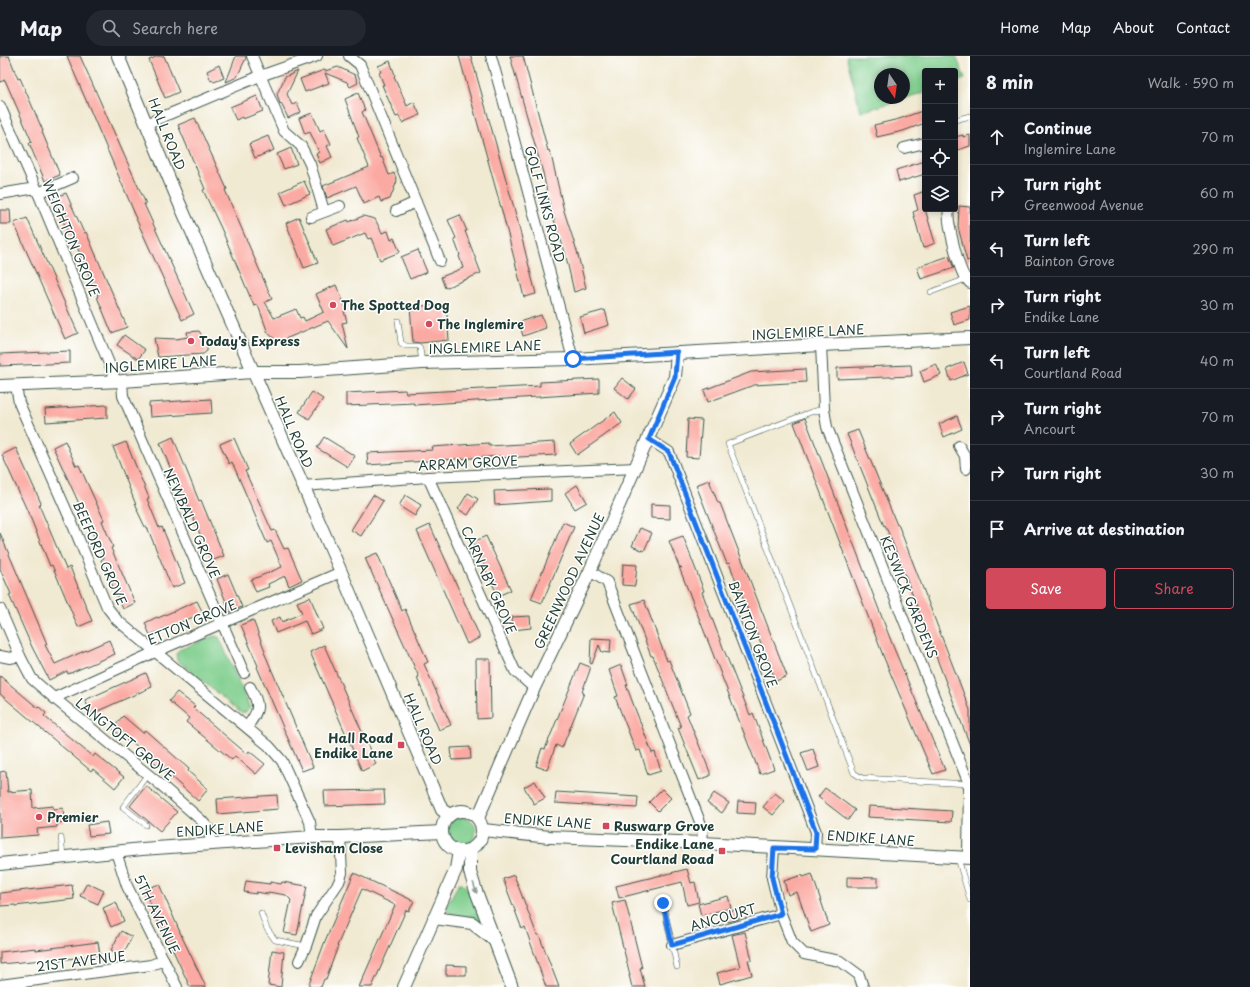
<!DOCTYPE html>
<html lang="en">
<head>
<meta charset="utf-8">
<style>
  :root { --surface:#171b24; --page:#242831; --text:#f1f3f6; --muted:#9ea1a6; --line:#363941; --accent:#d1495b }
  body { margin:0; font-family:"Playpen Sans",sans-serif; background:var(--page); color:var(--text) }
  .controls { position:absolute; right:12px; top:12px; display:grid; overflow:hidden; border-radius:4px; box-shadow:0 2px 6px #0003 }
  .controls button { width:36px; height:36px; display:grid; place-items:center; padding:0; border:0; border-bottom:1px solid var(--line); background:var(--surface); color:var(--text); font:20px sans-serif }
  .compass { position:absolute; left:874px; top:12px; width:36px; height:36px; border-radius:50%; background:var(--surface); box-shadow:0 2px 6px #0003; rotate:167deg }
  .stop { position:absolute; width:12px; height:12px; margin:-9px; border:3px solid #1a73e8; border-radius:50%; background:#fff }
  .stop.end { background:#1a73e8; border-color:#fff; box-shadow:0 1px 4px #0008 }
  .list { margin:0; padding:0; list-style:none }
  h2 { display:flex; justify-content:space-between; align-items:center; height:52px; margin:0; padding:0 16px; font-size:17px }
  h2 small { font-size:13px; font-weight:400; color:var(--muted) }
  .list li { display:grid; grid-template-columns:26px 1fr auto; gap:12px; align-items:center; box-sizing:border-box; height:56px; padding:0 16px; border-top:1px solid var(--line) }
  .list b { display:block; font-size:15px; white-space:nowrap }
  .list p { margin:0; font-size:13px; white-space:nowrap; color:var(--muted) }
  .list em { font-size:13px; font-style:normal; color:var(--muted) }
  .actions { display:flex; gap:8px; padding:12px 16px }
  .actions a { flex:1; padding:9px 0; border:1px solid var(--accent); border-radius:4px; text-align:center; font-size:14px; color:var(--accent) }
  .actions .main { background:var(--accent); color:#fff }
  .icon { flex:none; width:22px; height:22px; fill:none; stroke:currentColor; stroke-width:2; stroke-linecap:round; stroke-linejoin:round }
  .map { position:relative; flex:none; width:970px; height:931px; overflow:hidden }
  header { display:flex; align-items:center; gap:24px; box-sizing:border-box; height:56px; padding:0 20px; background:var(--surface); border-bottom:1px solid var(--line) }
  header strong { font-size:19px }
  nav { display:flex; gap:22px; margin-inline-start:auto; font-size:14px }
  .search { width:280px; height:36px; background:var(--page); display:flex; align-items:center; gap:10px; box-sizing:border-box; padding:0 14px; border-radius:22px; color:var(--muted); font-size:15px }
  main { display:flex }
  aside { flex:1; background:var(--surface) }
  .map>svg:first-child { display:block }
  .green { fill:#81cf8f; stroke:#508662; fill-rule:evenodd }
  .building { fill:#fbaaa3 }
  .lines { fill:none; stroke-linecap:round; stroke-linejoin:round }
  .service-casing { stroke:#3e574c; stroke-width:6 }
  .minor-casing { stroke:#3e574c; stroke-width:12 }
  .tertiary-casing { stroke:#3e574c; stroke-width:14 }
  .service { stroke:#fff; stroke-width:5 }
  .minor { stroke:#fff; stroke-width:10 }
  .tertiary { stroke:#fff; stroke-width:12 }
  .oneway { fill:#8f9e9a }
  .route { stroke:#1a73e8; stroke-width:5 }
  .poi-dot { fill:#d1495b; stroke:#fff; stroke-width:1.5 }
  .labels { text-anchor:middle; stroke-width:3; stroke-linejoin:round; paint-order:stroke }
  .street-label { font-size:13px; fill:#1f3d34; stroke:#fff }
  .poi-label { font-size:13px; font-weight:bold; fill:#1f3d34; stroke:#fff; text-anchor:start }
</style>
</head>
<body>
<header>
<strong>Map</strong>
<div class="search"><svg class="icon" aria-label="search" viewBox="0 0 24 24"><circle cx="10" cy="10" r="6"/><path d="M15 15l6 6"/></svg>Search here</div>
<nav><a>Home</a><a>Map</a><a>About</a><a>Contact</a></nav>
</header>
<main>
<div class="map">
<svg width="970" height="931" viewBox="0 0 970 931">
  <rect width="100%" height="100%" fill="#fff"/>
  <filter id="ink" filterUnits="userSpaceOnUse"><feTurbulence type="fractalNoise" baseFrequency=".025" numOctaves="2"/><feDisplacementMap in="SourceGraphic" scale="8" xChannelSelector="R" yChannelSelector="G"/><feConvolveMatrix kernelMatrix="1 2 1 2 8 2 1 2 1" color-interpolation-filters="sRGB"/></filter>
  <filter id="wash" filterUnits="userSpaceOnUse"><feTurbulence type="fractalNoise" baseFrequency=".012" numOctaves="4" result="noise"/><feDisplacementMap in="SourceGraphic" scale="16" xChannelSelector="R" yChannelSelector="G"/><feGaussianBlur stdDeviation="0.9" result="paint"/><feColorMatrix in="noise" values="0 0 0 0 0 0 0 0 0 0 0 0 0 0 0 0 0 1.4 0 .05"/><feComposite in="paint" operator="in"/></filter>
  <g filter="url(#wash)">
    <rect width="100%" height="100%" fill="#f1ead3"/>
    <!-- green -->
    <g class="green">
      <path d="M846,0h110l9,23 -10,3v-11h-30v21l-64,20zM880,18h24v24h-24z"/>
      <polygon points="214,580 219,581 250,652 246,656 241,657 177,604 176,598 179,594"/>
      <circle cx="462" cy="775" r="14"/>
      <path d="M459,827h3l11,12 13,31c-5,-3 -9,-7 -14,-9 -10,-2 -23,2 -26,-10z"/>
    </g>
    <g id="blocks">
      <!-- building -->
      <g class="building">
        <polygon points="0,0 9,0 18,23 20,22 43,75 42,76 60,119 45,125 29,87 32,86 5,24 0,26"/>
        <polygon points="67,0 80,0 146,148 144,148 194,258 182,264 133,156 134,156"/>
        <polygon points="158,0 164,0 179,36 165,42 149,4"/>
        <polygon points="236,0 246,0 246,2 237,21 226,26"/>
        <polygon points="459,0 471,0 516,159 536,238 524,241 503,159"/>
        <polygon points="510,0 523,0 548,95 549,94 552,103 564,155 577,195 586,232 574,236 565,196 551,155 543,117"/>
        <polygon points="390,5 395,19 394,20 407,50 414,46 420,59 402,67 399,60 396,61 382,29 384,29 379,17 381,16 378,10"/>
        <polygon points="219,9 224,22 214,26 213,24 211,25 207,15"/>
        <polygon points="338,11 355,19 358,27 350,31 347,26 325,17 329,27 305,36 300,23 324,14 325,15"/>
        <polygon points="298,15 287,38 292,49 297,47 301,56 288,62 281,47 280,48 277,38 285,21"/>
        <polygon points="358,37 365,54 362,56 381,102 382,101 389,119 394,117 397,125 390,143 381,146 379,141 364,148 356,130 327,142 323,130 369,111 357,82 359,81 345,43"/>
        <polygon points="257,40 263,55 243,63 242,61 236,64 230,51"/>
        <polygon points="922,55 925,67 903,75 877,81 874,69 899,63"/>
        <polygon points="312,57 320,75 324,73 331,88 327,90 332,101 320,107 316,98 319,96 310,76 305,78 299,62"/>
        <polygon points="195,62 227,133 225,134 272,243 265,246 274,262 296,253 300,262 303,261 305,265 324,256 316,238 336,229 347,254 344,255 347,266 342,267 348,293 328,265 278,286 268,277 258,249 254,250 221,172 203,134 205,133 178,69"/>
        <polygon points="963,79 963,81 970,79 970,90 955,95 955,81"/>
        <polygon points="268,80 274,94 255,102 249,88"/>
        <polygon points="291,92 297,108 284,113 277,98"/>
        <polygon points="925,105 925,118 899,126 896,114"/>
        <polygon points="304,125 310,138 286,149 280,136"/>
        <polygon points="925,135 925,153 935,187 923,192 913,156 918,154 914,139"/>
        <polygon points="66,137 84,177 86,176 127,271 112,277 97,241 98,240 81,200 71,177 69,178 53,142"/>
        <polygon points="959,150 970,151 970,204 967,205 958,171"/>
        <polygon points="0,154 10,154 11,168 0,168"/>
        <polygon points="460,159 467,175 465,175 481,217 445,232 441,221 463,212 459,200 460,199 454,183 456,182 448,164"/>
        <polygon points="363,160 375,163 382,177 388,175 391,184 394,182 400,196 380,204 371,182 368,183 365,177 333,190 326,173 348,164 349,166"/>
        <polygon points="299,161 318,207 304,212 286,167"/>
        <polygon points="27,162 78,277 65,283 14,167"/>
        <polygon points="418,194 427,216 410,223 401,201"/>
        <polygon points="949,200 954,212 921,223 917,211"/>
        <polygon points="446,248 449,284 420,287 413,286 410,251"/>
        <polygon points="970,250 970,264 954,269 950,256"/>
        <polygon points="605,254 609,269 584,277 580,261"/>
        <polygon points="541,259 546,272 523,280 519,266"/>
        <polygon points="199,275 207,288 207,295 203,298 158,301 154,282 176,283 188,281 187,276"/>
        <polygon points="124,279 145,294 138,303 117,289"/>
        <polygon points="70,295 70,307 0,310 0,298"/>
        <polygon points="964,306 968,318 951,325 947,313"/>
        <polygon points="936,308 941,319 924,326 920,315"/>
        <polygon points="911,309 912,320 837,323 837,312"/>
        <polygon points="805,313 806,326 754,329 708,346 704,334 751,316"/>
        <polygon points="622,322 636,333 628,343 614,332"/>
        <polygon points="599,323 599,337 414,349 414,347 346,350 346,337 405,334 406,337 540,330 540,326"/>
        <polygon points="312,336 323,343 309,363 299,356"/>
        <polygon points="211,343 212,357 150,361 149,347"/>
        <polygon points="107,349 107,362 46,366 45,353"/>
        <polygon points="615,356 622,367 577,399 570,388"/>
        <polygon points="957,360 962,373 944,381 939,368"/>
        <polygon points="805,362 893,590 945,714 933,718 884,602 794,367"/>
        <polygon points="688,363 702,364 699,402 686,401"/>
        <polygon points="858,374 897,469 898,468 970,654 970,689 893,488 885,469 884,470 847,378"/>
        <polygon points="173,381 199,445 201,444 224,500 211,505 185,442 183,443 160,387"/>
        <polygon points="324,381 355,400 348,411 317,392"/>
        <polygon points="234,382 248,414 245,415 272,475 275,474 284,493 288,492 302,524 289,530 285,520 268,528 269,531 256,536 251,524 282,511 271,485 267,487 232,406 229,408 220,388"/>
        <polygon points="65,385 76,410 79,409 104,464 102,465 113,491 111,492 135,547 123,553 101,504 104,502 53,391"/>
        <polygon points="126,386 149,442 147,443 159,472 162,471 185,527 172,532 147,471 145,471 137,454 138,454 113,391"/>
        <polygon points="555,386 556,399 501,402 501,400 368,409 367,397 433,394 432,391 489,387 489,390"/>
        <polygon points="16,392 41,447 39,449 66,513 70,511 92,565 78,571 52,509 50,510 31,463 2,399"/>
        <polygon points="709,424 718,447 720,447 787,620 776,625 729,507 727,508 696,429"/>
        <polygon points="577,429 587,446 575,453 565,437"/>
        <polygon points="551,433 551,445 495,449 494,435"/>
        <polygon points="468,437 478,443 468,459 458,453"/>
        <polygon points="373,439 383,445 361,480 351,474"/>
        <polygon points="405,439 421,449 415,460 399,450"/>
        <polygon points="651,448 670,449 670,463 651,462"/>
        <polygon points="563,466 574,471 542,547 531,543"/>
        <polygon points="430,469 479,579 479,582 467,588 417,475"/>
        <polygon points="640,472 652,477 644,495 632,490"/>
        <polygon points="0,477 47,588 45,589 55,608 109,584 115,598 68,618 67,615 49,624 32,591 9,539 11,538 0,513"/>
        <polygon points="486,480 511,534 498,540 473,486"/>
        <polygon points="683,480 704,535 702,536 724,594 750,659 753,657 774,713 760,718 679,511 682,512 679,510 669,485"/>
        <polygon points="377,497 402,555 405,553 428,606 424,608 451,669 439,674 417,622 419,621 365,502"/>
        <polygon points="623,508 637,509 635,530 622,529"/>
        <polygon points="228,518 242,551 230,556 217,523"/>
        <polygon points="310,541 323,573 311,578 305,565 276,577 271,565 280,561 282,566 302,557 297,546"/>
        <polygon points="644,544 667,605 669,604 690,657 687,659 710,716 710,720 699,724 678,672 681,671 653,600 651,600 631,548"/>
        <polygon points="197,545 203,557 150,579 145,567 157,561 158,562"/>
        <polygon points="530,560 531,572 513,574 512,561"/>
        <polygon points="253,564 265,595 264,596 313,711 302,715 257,611 258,610 241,569"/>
        <polygon points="591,582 611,583 610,597 602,596 599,589 592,608 590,607"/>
        <polygon points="324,589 376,708 362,715 310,596"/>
        <polygon points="476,603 490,603 491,662 477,663"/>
        <polygon points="580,607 590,611 590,614 582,636 584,637 562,692 556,689 547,714 536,710 542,692 545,693"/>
        <polygon points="621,609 628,629 626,629 652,697 655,696 661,715 648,719 640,694 636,695 615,641 618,640 609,614"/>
        <polygon points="146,617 152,631 91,658 85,644"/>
        <polygon points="0,620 38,652 39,651 46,657 44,660 93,701 95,698 124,721 115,732 93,713 91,715 0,638"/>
        <polygon points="177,636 195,650 193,652 247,698 249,695 265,708 256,718 235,700 232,704 186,666 189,662 169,645"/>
        <polygon points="123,660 143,677 145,674 189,713 188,715 208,733 198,745 130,684 128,686 112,672"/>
        <polygon points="470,691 471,703 452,704 451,692"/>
        <polygon points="813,693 819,711 808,715 801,697"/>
        <polygon points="6,715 8,736 32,734 33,752 53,750 53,753 63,752 64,766 57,767 57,771 37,773 38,779 0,782 0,716"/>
        <polygon points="535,725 545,742 534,748 524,731"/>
        <polygon points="146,730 177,756 160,775 130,750"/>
        <polygon points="825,732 855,754 848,764 818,741"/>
        <polygon points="662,733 671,742 658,755 649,746"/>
        <polygon points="384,734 385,748 325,750 324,735"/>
        <polygon points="556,736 638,741 637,752 555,747"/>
        <polygon points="714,737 729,747 722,757 707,747"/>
        <polygon points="775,737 785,745 773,759 763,751"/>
        <polygon points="277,739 278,753 218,758 217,743"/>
        <polygon points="738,745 756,746 755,758 737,757"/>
        <polygon points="869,750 952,755 951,766 868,761"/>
        <polygon points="107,766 109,778 89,780 87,769"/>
        <polygon points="687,813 691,827 695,826 699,846 687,849 682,826 619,842 616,830"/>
        <polygon points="354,817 414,845 409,855 406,854 372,931 359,931 395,849 362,833 337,890 338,890 326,923 324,923 321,931 308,931 325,885"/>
        <polygon points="812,818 829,869 811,876 797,836 788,839 784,825 802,819 803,821"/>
        <polygon points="514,819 537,879 539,879 559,931 546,931 525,871 522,873 503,823"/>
        <polygon points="847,821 878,822 878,831 847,831"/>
        <polygon points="246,825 270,828 270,826 281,828 282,826 307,830 297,879 284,877 291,844 286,839 268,836 268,838 256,836 256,838 244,836"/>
        <polygon points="87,827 104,835 98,848 80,840"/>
        <polygon points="159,828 183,883 206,931 190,931 170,888 169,889 144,834"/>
        <polygon points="72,829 74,843 15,850 15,849 0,850 0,837"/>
        <polygon points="728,840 731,852 701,859 698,848"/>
        <polygon points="625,844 642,912 640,912 645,931 632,931 629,919 630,919 612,847"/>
        <polygon points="116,846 124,865 111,871 103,852"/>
        <polygon points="737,853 739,863 728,866 725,856"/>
        <polygon points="121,875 132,881 122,900 111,894"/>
        <polygon points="745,876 752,904 748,904 752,919 720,928 717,917 740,911 732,879"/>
        <polygon points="98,886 100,899 43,906 43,904 0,908 0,896 36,892 36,894"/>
        <polygon points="272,894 284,896 281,931 268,929"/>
        <polygon points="446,909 466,910 466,919 446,919"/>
      </g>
    </g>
  </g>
  <g filter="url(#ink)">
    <use href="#blocks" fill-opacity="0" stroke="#3e574c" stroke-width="1"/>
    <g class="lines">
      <defs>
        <g id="service">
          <polyline points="955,64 970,60"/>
          <polyline points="931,236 966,223"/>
          <polyline points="398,265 401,287 406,290 418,290 420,292 422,307"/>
          <polyline points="824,353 811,356 728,388 854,717 862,722 969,728"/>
          <polyline points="146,769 123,751 148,718"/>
          <polyline points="61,781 63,800"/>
          <polyline points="958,802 970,844"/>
          <polyline points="663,847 677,911"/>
          <polyline points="261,857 267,873 275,884 306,890"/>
        </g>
        <g id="minor">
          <polyline points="252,0 284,75 301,90 310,108 324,155"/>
          <polyline points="349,0 360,9 440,205"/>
          <polyline points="491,0 506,54 573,303"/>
          <polyline points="0,50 36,132 113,317 115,326"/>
          <polyline points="148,67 260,20 317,0"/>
          <polyline points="904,92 925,87"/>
          <polyline points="38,137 73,122"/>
          <polyline points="0,138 36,132"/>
          <path d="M949,153c-3,11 9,56 15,67 2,2 4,5 6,7"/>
          <polyline points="396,155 416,146"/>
          <polyline points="311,161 340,150"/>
          <polyline points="821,289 824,353 827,371 969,728 968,802"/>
          <polyline points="122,325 123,340 244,617"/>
          <polyline points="16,330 19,347 72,467 107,551 117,564 269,690 282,705 310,766 312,781"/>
          <polyline points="649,383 669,396 816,776 815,793"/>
          <polyline points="959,390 965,400 966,413"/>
          <polyline points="428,421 515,615 534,632"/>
          <polyline points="302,430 428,421 636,412"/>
          <polyline points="590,515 607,526 702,771 703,787"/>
          <polyline points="0,553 20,600 32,623 54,642 161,729 201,764 209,773 211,788"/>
          <polyline points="0,600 10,602 20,600"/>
          <polyline points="54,642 155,596 341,516"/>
          <path d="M247,671c13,-18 13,-21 3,-40"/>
          <polyline points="774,792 772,822 781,858 792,886 804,898 840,905 859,919 863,931"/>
          <polyline points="116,796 127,830 177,931"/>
          <polyline points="672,889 781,858"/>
          <polyline points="299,905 306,890 316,860 339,826 342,817 340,781"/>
          <polyline points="0,929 151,909 164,904"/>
        </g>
        <g id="tertiary">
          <polyline points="118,0 178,144 341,516 442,754 450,759"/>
          <polyline points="0,330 122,325 253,316 300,316 422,307 573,303 821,289 970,282"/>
          <circle cx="462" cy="775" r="20"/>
          <polyline points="478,762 534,632 590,515 675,321 677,297"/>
          <polyline points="483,774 550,781 703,787 970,802"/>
          <polyline points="470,794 470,816 476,835 512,931"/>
          <polyline points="0,808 142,793 312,781 340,781 442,776"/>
          <polyline points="434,862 472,867 494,884"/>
          <polyline points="404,931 456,813 459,795"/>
        </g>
      </defs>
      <!-- service casing -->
      <use href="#service" class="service-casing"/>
      <!-- minor casing -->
      <use href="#minor" class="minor-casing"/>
      <!-- tertiary casing -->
      <use href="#tertiary" class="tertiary-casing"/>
      <!-- service -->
      <use href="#service" class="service"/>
      <!-- minor -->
      <use href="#minor" class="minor"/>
      <!-- tertiary -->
      <use href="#tertiary" class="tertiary"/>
    </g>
    <!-- one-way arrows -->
    <defs><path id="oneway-solid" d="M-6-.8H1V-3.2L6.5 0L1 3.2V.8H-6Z"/></defs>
    <use class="oneway" href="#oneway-solid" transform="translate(475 832) rotate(72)"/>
  </g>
  <g class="lines" filter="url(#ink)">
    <!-- route -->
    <polyline class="route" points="573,303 677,296 675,321 649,383 669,396 816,776 815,793 774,792 772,822 781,858 672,889 663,847"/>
  </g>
  <!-- markers -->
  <g class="poi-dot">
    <circle cx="333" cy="249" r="4"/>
    <circle cx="429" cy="268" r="4"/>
    <circle cx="191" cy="285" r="4"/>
    <rect x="397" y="685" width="8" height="8" rx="2"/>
    <circle cx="39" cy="761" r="4"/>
    <rect x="602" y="766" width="8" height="8" rx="2"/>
    <rect x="273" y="788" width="8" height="8" rx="2"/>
    <rect x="718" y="791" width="8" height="8" rx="2"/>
  </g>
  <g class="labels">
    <!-- street labels -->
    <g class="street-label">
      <text transform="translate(167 78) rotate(68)" y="5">HALL ROAD</text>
      <text transform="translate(545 148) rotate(75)" y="5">GOLF LINKS ROAD</text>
      <text transform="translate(71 182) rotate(67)" y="5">WEIGHTON GROVE</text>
      <text transform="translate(808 276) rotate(-3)" y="5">INGLEMIRE LANE</text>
      <text transform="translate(485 291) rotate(-2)" y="5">INGLEMIRE LANE</text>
      <text transform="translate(161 308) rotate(-4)" y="5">INGLEMIRE LANE</text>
      <text transform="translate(294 376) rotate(67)" y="5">HALL ROAD</text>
      <text transform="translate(468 407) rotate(-3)" y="5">ARRAM GROVE</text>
      <text transform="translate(192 467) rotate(66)" y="5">NEWBALD GROVE</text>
      <text transform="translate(100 497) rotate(66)" y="5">BEEFORD GROVE</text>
      <text transform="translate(489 524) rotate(66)" y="5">CARNABY GROVE</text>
      <text transform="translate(569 525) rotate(-65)" y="5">GREENWOOD AVENUE</text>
      <text transform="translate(909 541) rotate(68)" y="5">KESWICK GARDENS</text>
      <text transform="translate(192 566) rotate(-23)" y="5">ETTON GROVE</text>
      <text transform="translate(753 578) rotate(69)" y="5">BAINTON GROVE</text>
      <text transform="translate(423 673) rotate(67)" y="5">HALL ROAD</text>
      <text transform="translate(125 683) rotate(39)" y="5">LANGTOFT GROVE</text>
      <text transform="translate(548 765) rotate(4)" y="5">ENDIKE LANE</text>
      <text transform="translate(220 773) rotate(-4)" y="5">ENDIKE LANE</text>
      <text transform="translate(871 782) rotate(4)" y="5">ENDIKE LANE</text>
      <text transform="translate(157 858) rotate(64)" y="5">5TH AVENUE</text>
      <text transform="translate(723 861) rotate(-16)" y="5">ANCOURT</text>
      <text transform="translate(81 905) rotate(-7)" y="5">21ST AVENUE</text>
    </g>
    <!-- poi labels -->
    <g class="poi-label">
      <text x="341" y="254">The Spotted Dog</text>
      <text x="437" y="273">The Inglemire</text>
      <text x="199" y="290">Today's Express</text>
      <text x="393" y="687" text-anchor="end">Hall Road<tspan x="393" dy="15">Endike Lane</tspan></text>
      <text x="47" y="766">Premier</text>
      <text x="614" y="775">Ruswarp Grove</text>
      <text x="714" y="793" text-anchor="end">Endike Lane<tspan x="714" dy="15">Courtland Road</tspan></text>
      <text x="285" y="797">Levisham Close</text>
    </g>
  </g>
</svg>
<div class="controls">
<button>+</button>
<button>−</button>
<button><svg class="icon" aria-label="locate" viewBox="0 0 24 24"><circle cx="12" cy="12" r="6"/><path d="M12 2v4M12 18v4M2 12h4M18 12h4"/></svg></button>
<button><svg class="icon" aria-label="layers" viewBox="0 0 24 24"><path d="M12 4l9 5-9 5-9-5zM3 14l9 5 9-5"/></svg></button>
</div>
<svg class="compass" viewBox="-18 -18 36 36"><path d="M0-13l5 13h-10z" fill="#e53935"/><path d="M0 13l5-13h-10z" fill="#9ea1a6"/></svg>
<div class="stop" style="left:573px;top:303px"></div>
<div class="stop end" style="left:663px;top:847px"></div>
</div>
<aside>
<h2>8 min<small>Walk · 590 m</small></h2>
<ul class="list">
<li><svg class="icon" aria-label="ahead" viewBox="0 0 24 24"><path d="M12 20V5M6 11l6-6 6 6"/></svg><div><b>Continue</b><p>Inglemire Lane</p></div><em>70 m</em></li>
<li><svg class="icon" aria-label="right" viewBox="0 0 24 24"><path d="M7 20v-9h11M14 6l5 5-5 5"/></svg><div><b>Turn right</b><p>Greenwood Avenue</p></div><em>60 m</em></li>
<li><svg class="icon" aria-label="left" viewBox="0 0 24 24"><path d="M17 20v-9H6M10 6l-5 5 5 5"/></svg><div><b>Turn left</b><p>Bainton Grove</p></div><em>290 m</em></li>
<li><svg class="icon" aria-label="right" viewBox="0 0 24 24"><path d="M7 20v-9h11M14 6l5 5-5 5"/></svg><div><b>Turn right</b><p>Endike Lane</p></div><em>30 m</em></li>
<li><svg class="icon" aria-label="left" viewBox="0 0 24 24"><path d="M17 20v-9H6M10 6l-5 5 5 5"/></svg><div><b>Turn left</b><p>Courtland Road</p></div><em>40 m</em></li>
<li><svg class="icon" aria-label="right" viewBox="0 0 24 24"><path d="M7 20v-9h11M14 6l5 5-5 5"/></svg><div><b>Turn right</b><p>Ancourt</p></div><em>70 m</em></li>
<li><svg class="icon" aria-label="right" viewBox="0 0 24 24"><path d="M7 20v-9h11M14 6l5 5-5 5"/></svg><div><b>Turn right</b></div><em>30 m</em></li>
<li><svg class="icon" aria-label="arrive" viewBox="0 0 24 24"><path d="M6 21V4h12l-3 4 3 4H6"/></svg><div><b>Arrive at destination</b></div></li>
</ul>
<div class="actions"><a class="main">Save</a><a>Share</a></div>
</aside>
</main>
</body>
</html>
